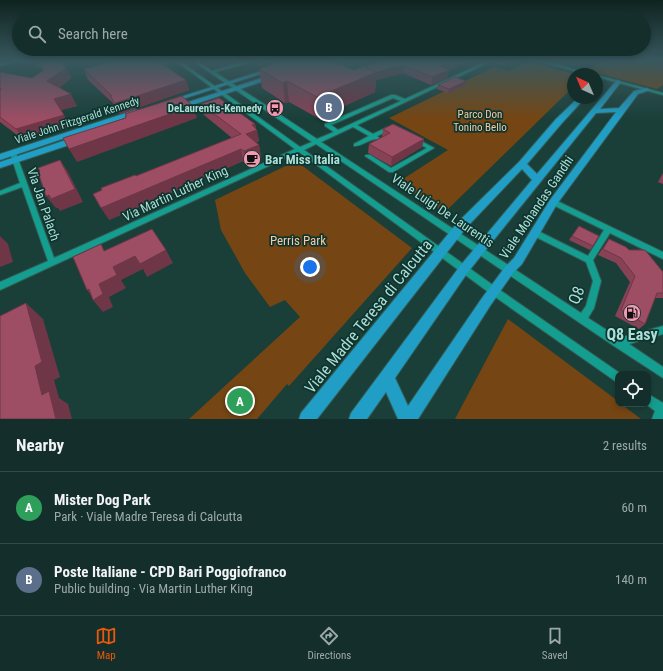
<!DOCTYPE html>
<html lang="en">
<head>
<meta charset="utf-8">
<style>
  :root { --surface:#142f2b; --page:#1d3733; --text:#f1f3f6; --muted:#9da9a9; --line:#334a47; --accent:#ea580c }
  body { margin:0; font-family:"Roboto Condensed",sans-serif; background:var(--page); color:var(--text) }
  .controls { position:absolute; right:12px; bottom:12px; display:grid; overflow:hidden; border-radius:8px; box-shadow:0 2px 6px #0003 }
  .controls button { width:36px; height:36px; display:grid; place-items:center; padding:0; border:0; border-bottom:1px solid var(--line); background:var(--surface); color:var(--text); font:20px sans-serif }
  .compass { position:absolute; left:567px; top:68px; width:36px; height:36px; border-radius:50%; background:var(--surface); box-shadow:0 2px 6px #0003; rotate:316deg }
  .you { position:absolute; left:310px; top:267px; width:14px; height:14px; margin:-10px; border:3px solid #fff; border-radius:50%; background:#1a73e8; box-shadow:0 0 0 6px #1a73e833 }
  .badge { display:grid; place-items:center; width:26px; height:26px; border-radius:50%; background:var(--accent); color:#fff; font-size:13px; font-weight:700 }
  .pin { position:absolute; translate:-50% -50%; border:2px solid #fff; box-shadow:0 1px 4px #0006 }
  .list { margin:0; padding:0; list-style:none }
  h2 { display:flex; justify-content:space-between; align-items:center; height:52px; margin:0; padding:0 16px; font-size:17px }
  h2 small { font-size:13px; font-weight:400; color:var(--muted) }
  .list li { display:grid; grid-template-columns:26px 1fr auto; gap:12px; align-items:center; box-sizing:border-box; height:72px; padding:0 16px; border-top:1px solid var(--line) }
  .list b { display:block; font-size:15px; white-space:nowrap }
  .list p { margin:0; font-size:13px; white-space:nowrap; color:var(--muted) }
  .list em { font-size:13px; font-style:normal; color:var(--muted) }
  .icon { flex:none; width:22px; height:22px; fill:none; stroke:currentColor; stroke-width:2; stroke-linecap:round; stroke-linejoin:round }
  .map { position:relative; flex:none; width:663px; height:419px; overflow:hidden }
  .search { position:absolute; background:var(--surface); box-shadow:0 2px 6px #0003; left:12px; right:12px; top:12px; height:44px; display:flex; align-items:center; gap:10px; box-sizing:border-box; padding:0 14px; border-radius:22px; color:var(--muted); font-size:15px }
  .sheet { height:196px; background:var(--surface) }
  nav { display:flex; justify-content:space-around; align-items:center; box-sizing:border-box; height:56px; border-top:1px solid var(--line); background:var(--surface); font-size:11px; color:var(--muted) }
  nav a { display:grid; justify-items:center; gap:2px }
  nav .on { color:var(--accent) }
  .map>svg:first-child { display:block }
  .green { fill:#754613 }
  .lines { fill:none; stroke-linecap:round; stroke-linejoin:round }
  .minor-casing { stroke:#345d57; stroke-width:2 }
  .major-casing { stroke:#345d57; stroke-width:2 }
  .minor { fill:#149e8f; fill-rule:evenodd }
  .major { fill:#209ec5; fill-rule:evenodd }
  .wall { fill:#874256 }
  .shaded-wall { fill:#6e3646 }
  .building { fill:#9d4d64; stroke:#6e3646 }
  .labels { text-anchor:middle; stroke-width:3.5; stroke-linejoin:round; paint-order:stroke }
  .far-poi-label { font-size:11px; font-weight:bold; fill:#acdfd6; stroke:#0e342f; text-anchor:end }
  .far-park-label { font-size:11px; fill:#f6c9a2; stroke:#0e342f }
  .far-street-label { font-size:11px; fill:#acdfd6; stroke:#0e342f }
  .poi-label { font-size:13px; font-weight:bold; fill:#acdfd6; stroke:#0e342f; text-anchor:start }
  .street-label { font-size:13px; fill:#acdfd6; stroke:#0e342f }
  .park-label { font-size:13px; fill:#f6c9a2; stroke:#0e342f }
  .near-street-label { font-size:16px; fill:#acdfd6; stroke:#0e342f }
  .near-poi-label { font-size:16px; font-weight:bold; fill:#acdfd6; stroke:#0e342f }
</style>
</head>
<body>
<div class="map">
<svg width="663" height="419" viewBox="0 0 663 419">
  <rect width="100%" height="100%" fill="#1a3f39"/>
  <!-- green -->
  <g class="green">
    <polygon points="604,61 663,61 663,85 657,89 586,70"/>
    <polygon points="529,62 575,74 573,74 573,87 445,212 397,183 448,150 389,118 494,67 509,71"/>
    <polygon points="296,161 412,248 289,386 287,384 257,419 189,419 300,317 285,300 270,307 245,273 221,230 215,200"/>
    <polygon points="508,319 618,401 618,404 621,404 641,419 455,419"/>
  </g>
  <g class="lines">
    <defs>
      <g id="minor">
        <polygon points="14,61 20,61 0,66 0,64"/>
        <path d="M176,61h4l120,86 12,-5 -119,-81h4l15,10 34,-10h6l-1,1 -36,10 102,67 17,-7 -9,-6v-2l66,-29h4l10,4 82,-38h5l-135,64 16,9 15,-7h4v2l-15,7 2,2 -1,1c-10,0 -15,7 -24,7v-2l15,-8 -16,-9 -32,15 260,171 5,-7 7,-25 -7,-19 -54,-27 -1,-2 1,-2h6l50,25 16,-26 -53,-26 -1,-2 1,-2h4l108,52v7l-53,-26 -17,27 8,21 -7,27 -6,10 31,20 44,-12v8l-34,10 34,23v11l-49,-32 -298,-202 -12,6 193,138 124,86h-3v9l-127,-89 -192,-142 -299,138v-8l48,-21 -26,-74 -22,8v-4l20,-8 -10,-30 1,-1 2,-1 3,2 38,105 241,-109zM393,98l8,3 -63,29 -7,-5z"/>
        <polygon points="538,61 544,61 591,74 584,74"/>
        <polygon points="597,75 663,93 663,95 597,77"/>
        <polygon points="415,138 434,148 393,172 389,172 365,156 366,155 370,155 391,168 427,148 413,141 413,139"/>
        <polygon points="648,394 663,403 663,419 652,419 655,411 646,404 648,404"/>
      </g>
      <g id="major">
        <polygon points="293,61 301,61 173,102 168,101"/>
        <polygon points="274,74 276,75 276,77 180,109 174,109 173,107"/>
        <polygon points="597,74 601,76 601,81 597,84"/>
        <path d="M618,80l3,2 -21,27 19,-1 15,-17 13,-3 3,2 -12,4 -81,110 -35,60 -9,9 -23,33 -72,113h-20l-12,-27 -19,27h-18l2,-6 109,-147 72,-86 -10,-11 -56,59 -149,191h-18l2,-6 157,-191 61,-60 37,-43 22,-21h7l-23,25 -35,41 10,10 79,-93zM616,112l-66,88 -36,58 -9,9 -23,31 -74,108 -13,-28 73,-106 128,-159z"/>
        <polygon points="135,110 141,110 142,112 0,160 0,154"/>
        <polygon points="75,137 78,137 82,139 81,141 0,168 0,162"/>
      </g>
    </defs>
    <!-- minor casing -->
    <use href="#minor" class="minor-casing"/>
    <!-- major casing -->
    <use href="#major" class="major-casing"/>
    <!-- minor -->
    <use href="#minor" class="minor"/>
    <!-- major -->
    <use href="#major" class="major"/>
  </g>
  <!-- wall -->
  <g class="wall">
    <polygon points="34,61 61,61 66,68 71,78 59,88 77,106 61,110 70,127 25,141 0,122 0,72 32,78 43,70"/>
    <polygon points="111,61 165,61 166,66 186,80 189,90 120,114 115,107 113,103 88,80 84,69 112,62"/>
    <polygon points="381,61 476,61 470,63 467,62 449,70 447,78 431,85 403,73 376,80 375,92 318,118 289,102 285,103 262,88 259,69 354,70"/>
    <polygon points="492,61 513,61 503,65 493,62"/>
    <polygon points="438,85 465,85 448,93 437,89"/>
    <polygon points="201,104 255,124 259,141 256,143 259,145 261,157 246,164 243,161 109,220 136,176 232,138 204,115"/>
    <polygon points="383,129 424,139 422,147 391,166 368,153 369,144 382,137"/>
    <polygon points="663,173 663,184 658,182"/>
    <polygon points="579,226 593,246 590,250 569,240"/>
    <polygon points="609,239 663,272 663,298 655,298 645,324 639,329 615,316 630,282 616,263 598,255 605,245"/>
  </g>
  <!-- shaded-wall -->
  <g class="shaded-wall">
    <polygon points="156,61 165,61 166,66 159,70"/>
    <polygon points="259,61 276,61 259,66"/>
    <polygon points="453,61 467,61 467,62 449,70 447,78 431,85 432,77 440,66"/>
    <polygon points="471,61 476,61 470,63"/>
    <polygon points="504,61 513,61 503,65"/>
    <polygon points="404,65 403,73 376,80 375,92 318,118 317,97 377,72"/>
    <polygon points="66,68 71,78 53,92 47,81"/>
    <polygon points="186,80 189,90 120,114 115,103"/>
    <polygon points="287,81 289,102 285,103 283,83"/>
    <polygon points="466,81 465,85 448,93 449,89"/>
    <polygon points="71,94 77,106 60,110 54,99"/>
    <polygon points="193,106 197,118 77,162 69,149"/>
    <polygon points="64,115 70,127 25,141 16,129"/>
    <polygon points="255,124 256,130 257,130 259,141 248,146 246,134 252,125"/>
    <polygon points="424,139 422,147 391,166 392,157"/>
    <polygon points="259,145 261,157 246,164 244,151"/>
    <polygon points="241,149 243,161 109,220 101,208"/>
    <polygon points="60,160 68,172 83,202 60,211 58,208 56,208 46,196"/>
    <polygon points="0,236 8,244 13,262 0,267"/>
    <polygon points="166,250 173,263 147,277 143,269 121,280 126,288 109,297 113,307 103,312 93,300 94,299 87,290 113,267 135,256"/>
    <polygon points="26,303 43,319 60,377 54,380 59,398 68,404 72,419 56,419 42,395 35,366"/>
  </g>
  <!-- building -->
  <g class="building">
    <polygon points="38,61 61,61 66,68 47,81 71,94 54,99 64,115 16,129 0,117 0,91 1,88 0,88 0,72 32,78 44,70"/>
    <polygon points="115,61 157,61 186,80 115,103 110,96 112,96 84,69"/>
    <polygon points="282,61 333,61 354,70 364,66 377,72 317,97 287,81 283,83 259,69"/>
    <polygon points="381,61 453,61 440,66 449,70 432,77 404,65 377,72 365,67"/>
    <polygon points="455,77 466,81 449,89 438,85"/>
    <polygon points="182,96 193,106 69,149 63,138 126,118 125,116 127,116 125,114"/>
    <polygon points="219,98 255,124 252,125 257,130 246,134 259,145 244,151 241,149 101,208 93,194 102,190 101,188 135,175 136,176 241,134 201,104"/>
    <polygon points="393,124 424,139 392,157 369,144 390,133 383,129"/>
    <polygon points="60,160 75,189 51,199 49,195 46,196 38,172 40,171 38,168"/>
    <polygon points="579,226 599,236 593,246 572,236"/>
    <polygon points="152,229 166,250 140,264 135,256 113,267 117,275 99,284 103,294 93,300 89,289 87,290 73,257 101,244 104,251"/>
    <polygon points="609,239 626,247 629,250 645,250 663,272 663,293 657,293 645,324 621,310 635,276 621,258 603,249"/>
    <polygon points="26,303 42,362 35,366 42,395 49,391 56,419 0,419 0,316"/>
  </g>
  <!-- sky -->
  <linearGradient id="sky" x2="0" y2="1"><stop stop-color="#0e231f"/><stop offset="0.51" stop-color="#38585f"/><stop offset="1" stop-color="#38585f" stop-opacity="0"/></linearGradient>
  <rect width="663" height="119" fill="url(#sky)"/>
  <!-- icons -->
  <defs>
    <symbol id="bus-disc" viewBox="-11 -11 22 22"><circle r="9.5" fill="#f19ab1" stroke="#0e342f"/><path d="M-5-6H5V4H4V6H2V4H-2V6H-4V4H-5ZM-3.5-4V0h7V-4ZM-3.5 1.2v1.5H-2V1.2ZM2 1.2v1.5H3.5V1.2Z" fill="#111"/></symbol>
    <symbol id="cafe-disc" viewBox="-11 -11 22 22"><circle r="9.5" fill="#f19ab1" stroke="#0e342f"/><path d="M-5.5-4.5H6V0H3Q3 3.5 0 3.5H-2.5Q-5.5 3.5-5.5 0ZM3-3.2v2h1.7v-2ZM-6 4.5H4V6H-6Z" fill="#111"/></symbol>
    <symbol id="fuel-disc" viewBox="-11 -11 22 22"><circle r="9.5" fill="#f19ab1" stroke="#0e342f"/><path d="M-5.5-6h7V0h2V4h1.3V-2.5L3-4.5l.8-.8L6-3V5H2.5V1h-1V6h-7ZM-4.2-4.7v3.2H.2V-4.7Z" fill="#111"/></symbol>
  </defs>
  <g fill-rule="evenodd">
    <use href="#bus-disc" x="265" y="98" width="20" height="20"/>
    <use href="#cafe-disc" x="242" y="149" width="20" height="20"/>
    <use href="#fuel-disc" x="622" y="303" width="20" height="20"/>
  </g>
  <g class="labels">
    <!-- far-poi labels -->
    <g class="far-poi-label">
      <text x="262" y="112">DeLaurentis-Kennedy</text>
    </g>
    <!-- far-park labels -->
    <g class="far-park-label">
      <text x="480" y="118">Parco Don<tspan x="480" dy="13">Tonino Bello</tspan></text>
    </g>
    <!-- far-street labels -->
    <g class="far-street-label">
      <text transform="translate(77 120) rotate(-18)" y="4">Viale John Fitzgerald Kennedy</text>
    </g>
    <!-- poi labels -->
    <g class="poi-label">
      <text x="265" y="164">Bar Miss Italia</text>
    </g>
    <!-- street labels -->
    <g class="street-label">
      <text transform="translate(175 193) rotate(-25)" y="5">Via Martin Luther King</text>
      <text transform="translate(44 204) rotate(71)" y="5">Via Jan Palach</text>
      <text transform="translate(536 207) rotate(-56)" y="5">Viale Mohandas Gandhi</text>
      <text transform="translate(443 210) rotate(34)" y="5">Viale Luigi De Laurentis</text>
    </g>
    <!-- park labels -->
    <g class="park-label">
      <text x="298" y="245">Perris Park</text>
    </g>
    <!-- near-street labels -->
    <g class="near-street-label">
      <text transform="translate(576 295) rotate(-67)" y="6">Q8</text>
      <text transform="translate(368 316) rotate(-51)" y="6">Viale Madre Teresa di Calcutta</text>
    </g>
    <!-- near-poi labels -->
    <g class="near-poi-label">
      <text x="632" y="340">Q8 Easy</text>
    </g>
  </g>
</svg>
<div class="controls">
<button><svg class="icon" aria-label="locate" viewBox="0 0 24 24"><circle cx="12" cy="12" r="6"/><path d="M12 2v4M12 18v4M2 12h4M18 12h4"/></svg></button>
</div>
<svg class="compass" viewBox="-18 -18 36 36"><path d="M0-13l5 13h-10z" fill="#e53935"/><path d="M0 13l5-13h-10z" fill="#9da9a9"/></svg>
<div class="you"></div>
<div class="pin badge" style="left:240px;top:401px;background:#2e9e5b">A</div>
<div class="pin badge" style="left:329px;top:107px;background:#5c6f8a">B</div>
<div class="search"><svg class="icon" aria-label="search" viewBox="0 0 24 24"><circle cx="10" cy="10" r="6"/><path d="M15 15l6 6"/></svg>Search here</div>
</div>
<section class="sheet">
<h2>Nearby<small>2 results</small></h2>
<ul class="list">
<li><span class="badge" style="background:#2e9e5b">A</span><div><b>Mister Dog Park</b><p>Park · Viale Madre Teresa di Calcutta</p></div><em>60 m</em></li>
<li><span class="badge" style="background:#5c6f8a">B</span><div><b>Poste Italiane - CPD Bari Poggiofranco</b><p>Public building · Via Martin Luther King</p></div><em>140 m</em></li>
</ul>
</section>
<nav>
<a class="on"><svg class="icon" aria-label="map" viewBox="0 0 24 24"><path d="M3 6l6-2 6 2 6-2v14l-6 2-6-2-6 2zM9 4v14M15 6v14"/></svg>Map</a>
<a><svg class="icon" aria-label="directions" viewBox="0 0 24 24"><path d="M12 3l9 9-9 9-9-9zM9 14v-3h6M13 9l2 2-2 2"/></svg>Directions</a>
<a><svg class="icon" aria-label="saved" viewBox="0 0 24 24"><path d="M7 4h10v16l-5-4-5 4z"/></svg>Saved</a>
</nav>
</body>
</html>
